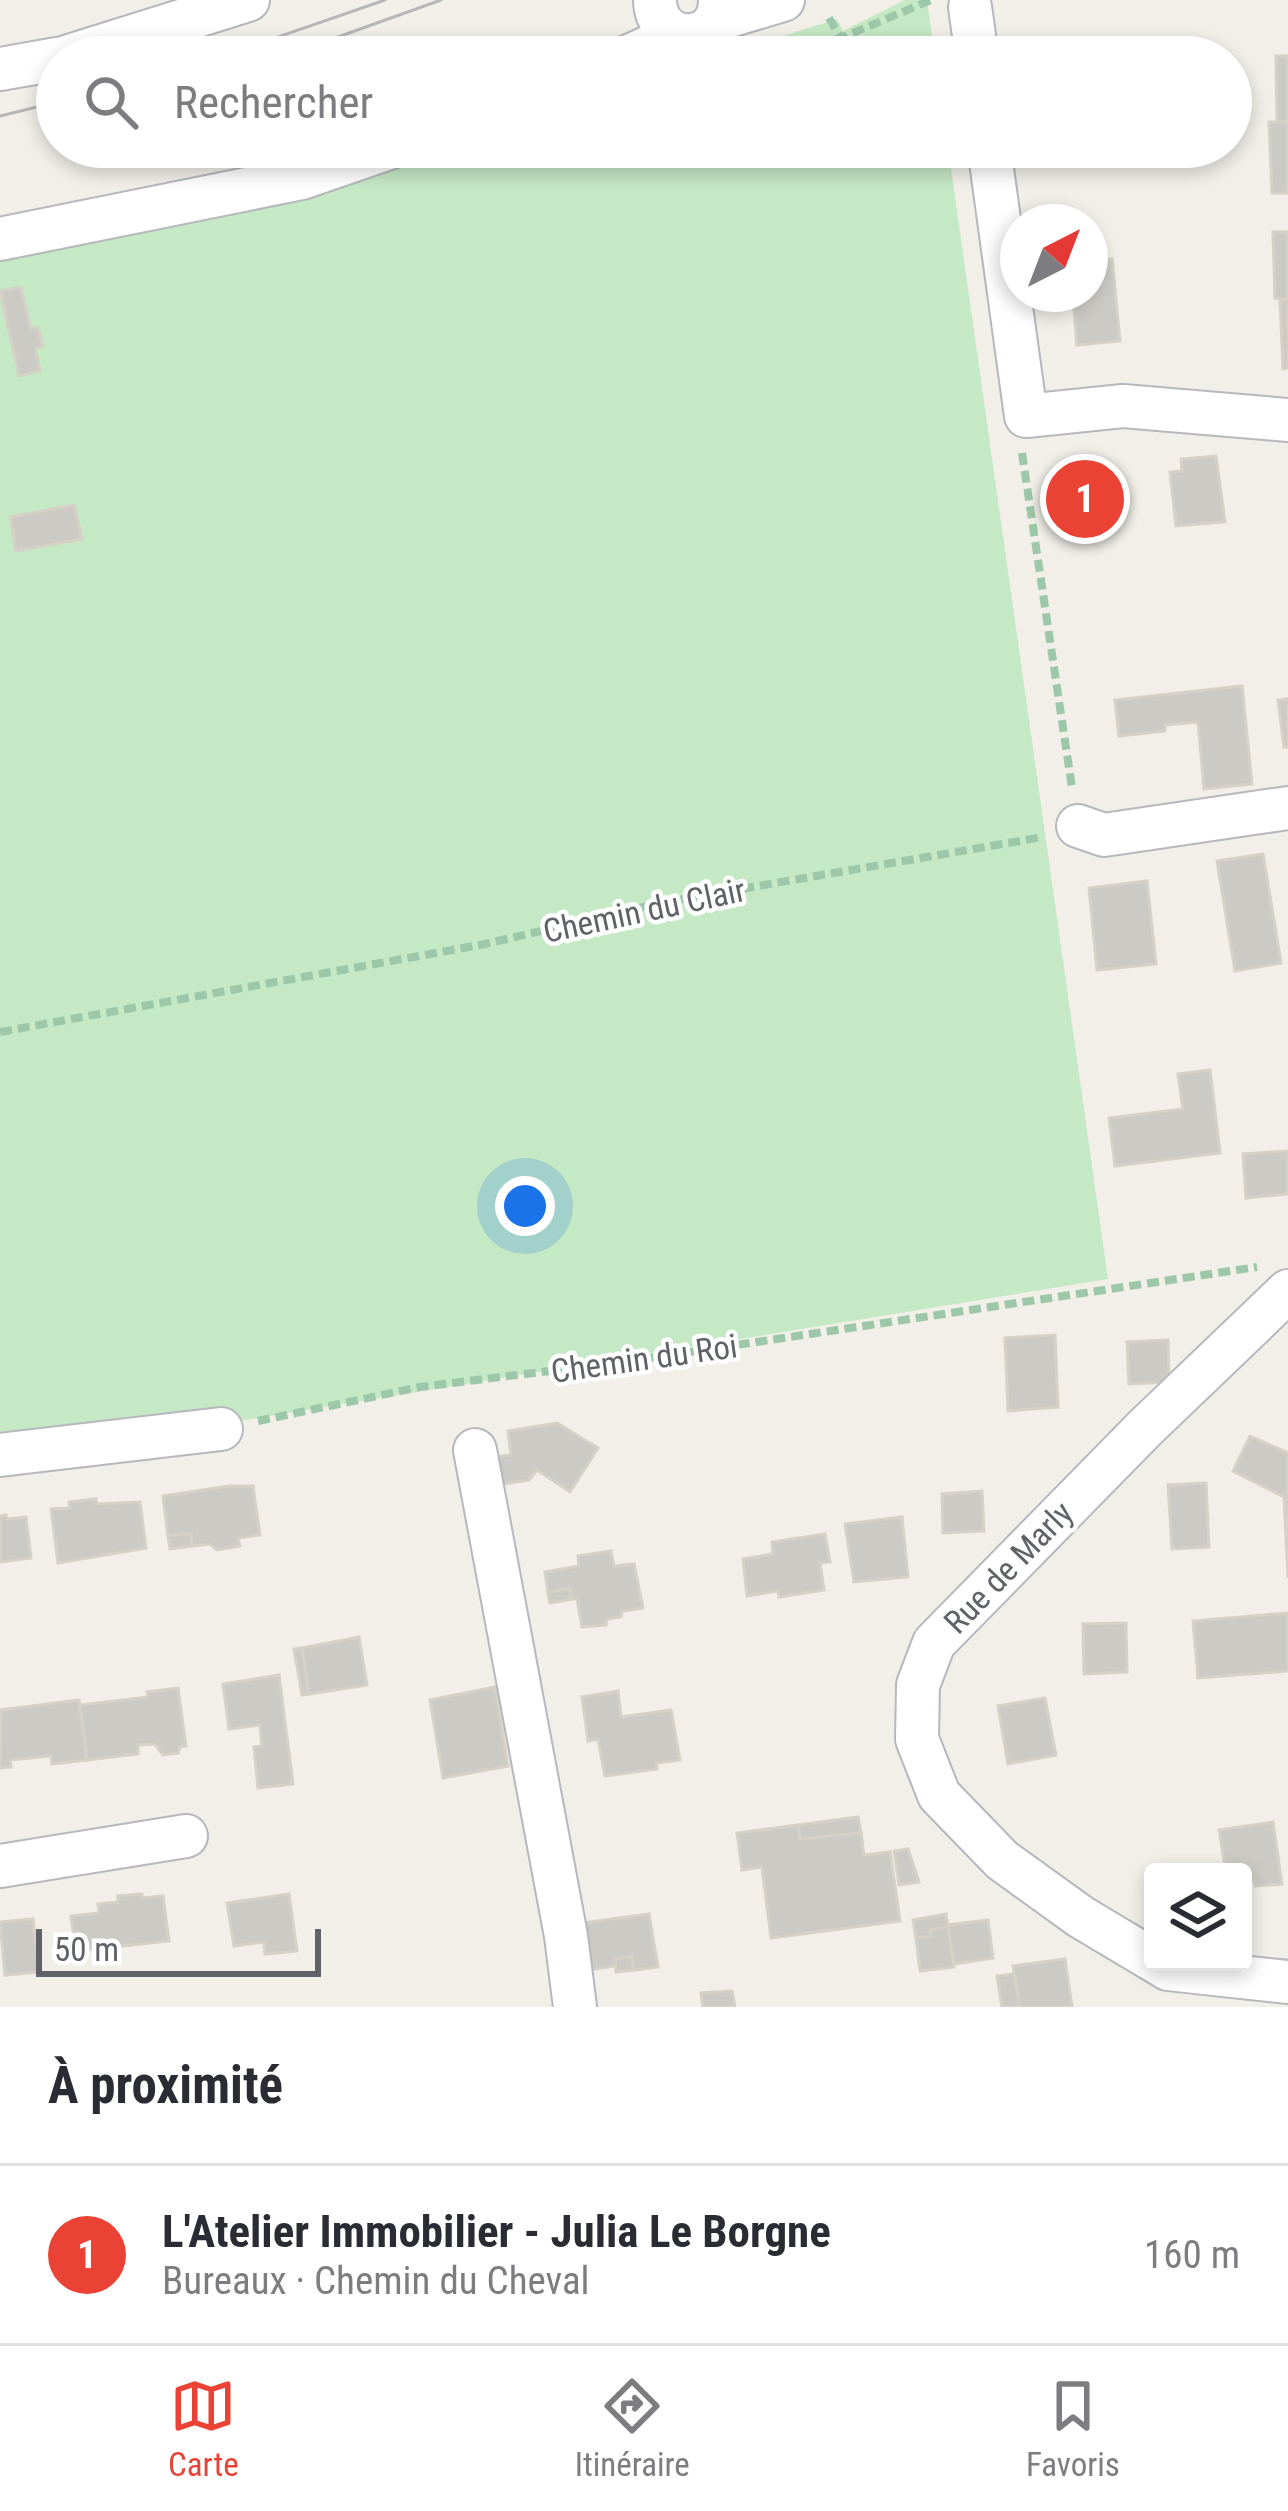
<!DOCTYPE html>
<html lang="fr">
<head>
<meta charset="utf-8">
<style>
  :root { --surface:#fff; --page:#f2f2f3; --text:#2b2b33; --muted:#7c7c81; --line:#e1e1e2; --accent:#ea4335 }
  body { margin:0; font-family:"Roboto Condensed",sans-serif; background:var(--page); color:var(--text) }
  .controls { position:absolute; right:36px; bottom:36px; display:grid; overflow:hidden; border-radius:12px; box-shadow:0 6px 18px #0003 }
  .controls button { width:108px; height:108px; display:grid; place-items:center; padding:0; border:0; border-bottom:3px solid var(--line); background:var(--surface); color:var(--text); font:60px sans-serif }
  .compass { position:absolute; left:1000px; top:204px; width:108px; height:108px; border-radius:50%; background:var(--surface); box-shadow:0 6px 18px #0003; rotate:42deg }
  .scale { position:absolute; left:36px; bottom:30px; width:285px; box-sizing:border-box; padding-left:12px; border:6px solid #5f6368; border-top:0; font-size:33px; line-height:42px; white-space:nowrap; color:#5f6368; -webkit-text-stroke:9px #fff; paint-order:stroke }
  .you { position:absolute; left:525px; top:1206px; width:42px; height:42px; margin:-30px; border:9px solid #fff; border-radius:50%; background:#1a73e8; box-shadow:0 0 0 18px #1a73e833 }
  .badge { display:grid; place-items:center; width:78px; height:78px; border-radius:50%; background:var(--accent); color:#fff; font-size:39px; font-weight:700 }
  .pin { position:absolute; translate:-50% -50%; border:6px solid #fff; box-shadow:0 3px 12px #0006 }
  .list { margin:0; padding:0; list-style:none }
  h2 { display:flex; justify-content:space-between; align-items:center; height:156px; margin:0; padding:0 48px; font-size:51px }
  h2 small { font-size:39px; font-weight:400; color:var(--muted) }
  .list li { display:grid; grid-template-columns:78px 1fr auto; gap:36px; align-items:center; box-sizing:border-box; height:180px; padding:0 48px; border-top:3px solid var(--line) }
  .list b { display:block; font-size:45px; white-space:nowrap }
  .list p { margin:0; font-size:39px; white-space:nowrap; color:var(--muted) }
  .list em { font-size:39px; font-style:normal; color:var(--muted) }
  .icon { flex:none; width:66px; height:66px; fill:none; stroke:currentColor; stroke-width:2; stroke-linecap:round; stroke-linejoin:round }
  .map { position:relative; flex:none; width:1288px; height:2007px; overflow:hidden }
  .search { position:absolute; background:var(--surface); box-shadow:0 6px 18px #0003; left:36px; right:36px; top:36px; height:132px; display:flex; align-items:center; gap:30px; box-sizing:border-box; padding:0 42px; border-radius:66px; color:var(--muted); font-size:45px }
  .sheet { height:336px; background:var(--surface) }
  nav { display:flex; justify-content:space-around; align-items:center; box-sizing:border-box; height:168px; border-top:3px solid var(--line); background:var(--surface); font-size:33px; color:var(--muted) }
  nav a { display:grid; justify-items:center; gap:6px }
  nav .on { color:var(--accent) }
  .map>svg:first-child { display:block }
  .green { fill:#c5e8c5 }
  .building { fill:#cccac5; stroke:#d6d1c6; stroke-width:3 }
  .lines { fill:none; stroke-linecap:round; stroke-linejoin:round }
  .minor-casing { stroke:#b5b8bc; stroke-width:46 }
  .path { stroke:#9cc7a9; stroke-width:8; stroke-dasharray:12 6; stroke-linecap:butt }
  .minor { stroke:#fff; stroke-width:42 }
  .tram { stroke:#b6b7b8; stroke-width:3 }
  .labels { text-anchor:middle; stroke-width:9; stroke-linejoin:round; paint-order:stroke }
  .street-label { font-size:33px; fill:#5f6368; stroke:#fff }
</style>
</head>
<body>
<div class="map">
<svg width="1288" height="2007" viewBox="0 0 1288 2007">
  <rect width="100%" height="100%" fill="#f1efe8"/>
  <!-- green -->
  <g class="green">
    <polygon points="905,0 927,0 935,57 717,57 837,19 843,31"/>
    <polygon points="428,147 948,147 1108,1279 0,1460 0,256 335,183"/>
  </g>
  <!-- building -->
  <g class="building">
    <polygon points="1276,56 1288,56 1288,122 1277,122"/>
    <polygon points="1269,122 1288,122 1288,193 1272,193"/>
    <polygon points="1273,232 1288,232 1288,299 1275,298"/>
    <polygon points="1112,259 1120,341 1077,345 1073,298 1056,300 1056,294 1090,294 1090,261"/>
    <polygon points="21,287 31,329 38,327 43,347 35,348 40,371 19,376 0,291"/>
    <polygon points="1280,299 1288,299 1288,368 1283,369"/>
    <polygon points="1216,456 1225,522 1176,526 1170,472 1182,471 1181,459"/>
    <polygon points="74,505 82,539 16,551 10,517"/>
    <polygon points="1242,686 1252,784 1204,789 1198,722 1165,725 1165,731 1119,736 1115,700"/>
    <polygon points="1288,699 1288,747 1284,747 1278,700"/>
    <polygon points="1263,854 1281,963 1235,971 1217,861"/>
    <polygon points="1147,881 1156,964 1097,970 1089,888"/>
    <polygon points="1210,1070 1220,1153 1115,1166 1109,1118 1183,1109 1178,1074"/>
    <polygon points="1288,1151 1288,1194 1246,1198 1243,1154"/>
    <polygon points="1055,1335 1058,1407 1008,1411 1005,1338"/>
    <polygon points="1168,1340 1169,1382 1129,1384 1127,1342"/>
    <polygon points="557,1423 598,1448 570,1492 537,1470 529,1480 497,1485 493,1457 511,1455 508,1431"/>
    <polygon points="1250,1436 1288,1453 1288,1578 1284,1497 1233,1471"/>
    <polygon points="1206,1483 1209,1547 1172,1549 1168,1485"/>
    <polygon points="229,1486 253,1486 260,1535 238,1538 240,1546 217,1550 210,1544 192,1546 191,1533 168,1536 163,1496"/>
    <polygon points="982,1491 984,1531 943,1533 942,1494"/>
    <polygon points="96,1499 96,1504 140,1502 146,1548 58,1563 51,1509 70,1508 69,1502"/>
    <polygon points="6,1515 7,1519 26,1517 31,1558 0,1562 0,1516"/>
    <polygon points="902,1517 908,1577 854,1582 845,1524"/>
    <polygon points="191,1533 192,1546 170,1549 168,1536"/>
    <polygon points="825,1534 830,1562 820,1563 824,1590 779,1597 778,1591 747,1596 743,1559 773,1554 772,1542"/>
    <polygon points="611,1551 614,1566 634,1564 643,1608 622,1611 621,1617 607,1619 606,1625 582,1627 577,1599 572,1599 570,1588 548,1593 545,1572 579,1566 578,1556"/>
    <polygon points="570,1588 572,1599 550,1603 548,1593"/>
    <polygon points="1288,1613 1288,1671 1198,1678 1193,1621"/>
    <polygon points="1126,1623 1127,1672 1084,1674 1083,1624"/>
    <polygon points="359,1637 367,1685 309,1694 302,1648"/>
    <polygon points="302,1648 309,1694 302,1695 294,1649"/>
    <polygon points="279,1675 293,1784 258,1788 254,1747 262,1746 260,1725 229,1729 223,1684"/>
    <polygon points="495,1687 508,1766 443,1778 430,1700"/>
    <polygon points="178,1688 186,1746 180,1747 178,1753 163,1755 155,1744 138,1745 138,1754 87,1760 80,1705 148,1697 147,1692"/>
    <polygon points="618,1691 621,1717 671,1710 680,1760 657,1763 657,1769 605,1776 598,1739 588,1741 582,1697"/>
    <polygon points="1045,1698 1056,1755 1008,1764 998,1706"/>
    <polygon points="79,1700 87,1760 52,1764 51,1756 10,1760 11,1767 0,1768 1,1710"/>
    <polygon points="858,1817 861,1833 800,1839 798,1825"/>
    <polygon points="1273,1822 1282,1884 1255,1886 1254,1880 1243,1882 1243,1872 1226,1872 1219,1830"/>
    <polygon points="798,1825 800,1839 861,1833 864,1855 890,1852 900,1921 771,1938 762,1867 742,1870 737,1833"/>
    <polygon points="908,1849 919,1882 899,1885 894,1851"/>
    <polygon points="142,1894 142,1898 163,1896 169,1941 76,1951 71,1916 99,1913 98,1904 118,1902 118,1896"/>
    <polygon points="289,1894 297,1951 265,1954 264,1942 234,1946 227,1903"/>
    <polygon points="649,1914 658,1967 634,1970 632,1957 615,1959 615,1966 588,1970 582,1923"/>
    <polygon points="946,1914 948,1927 930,1930 931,1936 916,1938 913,1920"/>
    <polygon points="33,1919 39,1972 5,1975 0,1922"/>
    <polygon points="988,1920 993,1958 954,1964 947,1925"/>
    <polygon points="948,1927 954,1967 920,1971 916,1938 931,1936 930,1930"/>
    <polygon points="632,1957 634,1970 616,1972 615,1959"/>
    <polygon points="1065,1959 1072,2007 1020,2007 1013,1966"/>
    <polygon points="1014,1974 1020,2007 1002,2007 997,1976"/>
    <polygon points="732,1991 735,2007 703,2007 701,1993"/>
  </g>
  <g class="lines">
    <defs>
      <g id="minor">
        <path d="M655,0c1,47 65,47 65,0"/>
        <polyline points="970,7 977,57"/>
        <polyline points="720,14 733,15 783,0"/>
        <polyline points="66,57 248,0"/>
        <polyline points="627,57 660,42 670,32"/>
        <polyline points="0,69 57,59"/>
        <polyline points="989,147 1026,416 1123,406 1288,420"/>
        <polyline points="0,239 302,178 392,147"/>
        <polyline points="1078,826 1104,835 1288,808"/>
        <polyline points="475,1450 566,1936 575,2007"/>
        <polyline points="0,1455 221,1429"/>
        <polyline points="0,1866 186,1836"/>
        <polyline points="1153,1960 1081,1917 1002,1860 939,1795 917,1739 918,1685 934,1643 1145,1428 1288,1291"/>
        <polyline points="1157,1962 1168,1969 1288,1982"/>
      </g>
    </defs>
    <!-- minor casing -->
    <use href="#minor" class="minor-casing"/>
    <!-- path -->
    <g class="path">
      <polyline points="829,18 841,38 931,0"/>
      <polyline points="1022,453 1072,788"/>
      <polyline points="0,1032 485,944 665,902 1043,837"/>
      <polyline points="258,1421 420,1387 630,1361 1257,1267"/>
    </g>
    <!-- minor -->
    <use href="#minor" class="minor"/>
    <!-- tram -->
    <g class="tram">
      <polyline points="220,57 385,0"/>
      <polyline points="282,57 441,0"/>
      <polyline points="0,116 57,102"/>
    </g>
  </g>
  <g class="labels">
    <!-- street labels -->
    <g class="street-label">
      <text transform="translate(644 910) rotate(-12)" y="12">Chemin du Clair</text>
      <text transform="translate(644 1358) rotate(-8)" y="12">Chemin du Roi</text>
      <text transform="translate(1008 1567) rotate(-46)" y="12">Rue de Marly</text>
    </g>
  </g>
</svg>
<div class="controls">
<button><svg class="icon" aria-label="layers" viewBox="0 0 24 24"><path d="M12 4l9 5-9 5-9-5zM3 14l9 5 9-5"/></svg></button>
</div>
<svg class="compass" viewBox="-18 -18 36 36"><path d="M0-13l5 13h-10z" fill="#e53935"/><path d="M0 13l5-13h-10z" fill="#7c7c81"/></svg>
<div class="scale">50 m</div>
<div class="you"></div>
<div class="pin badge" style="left:1085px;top:499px">1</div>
<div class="search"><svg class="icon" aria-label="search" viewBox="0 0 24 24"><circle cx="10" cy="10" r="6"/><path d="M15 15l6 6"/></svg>Rechercher</div>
</div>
<section class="sheet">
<h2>À proximité<small></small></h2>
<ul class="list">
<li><span class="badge">1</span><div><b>L'Atelier Immobilier - Julia Le Borgne</b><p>Bureaux · Chemin du Cheval</p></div><em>160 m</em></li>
</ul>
</section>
<nav>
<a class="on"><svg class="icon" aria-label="map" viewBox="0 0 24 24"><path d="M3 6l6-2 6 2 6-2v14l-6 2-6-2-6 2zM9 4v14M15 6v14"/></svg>Carte</a>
<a><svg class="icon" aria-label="directions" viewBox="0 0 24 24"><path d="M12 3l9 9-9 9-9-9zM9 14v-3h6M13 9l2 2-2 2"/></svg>Itinéraire</a>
<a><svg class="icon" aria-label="saved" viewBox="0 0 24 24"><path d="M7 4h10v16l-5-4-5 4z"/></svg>Favoris</a>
</nav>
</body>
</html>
